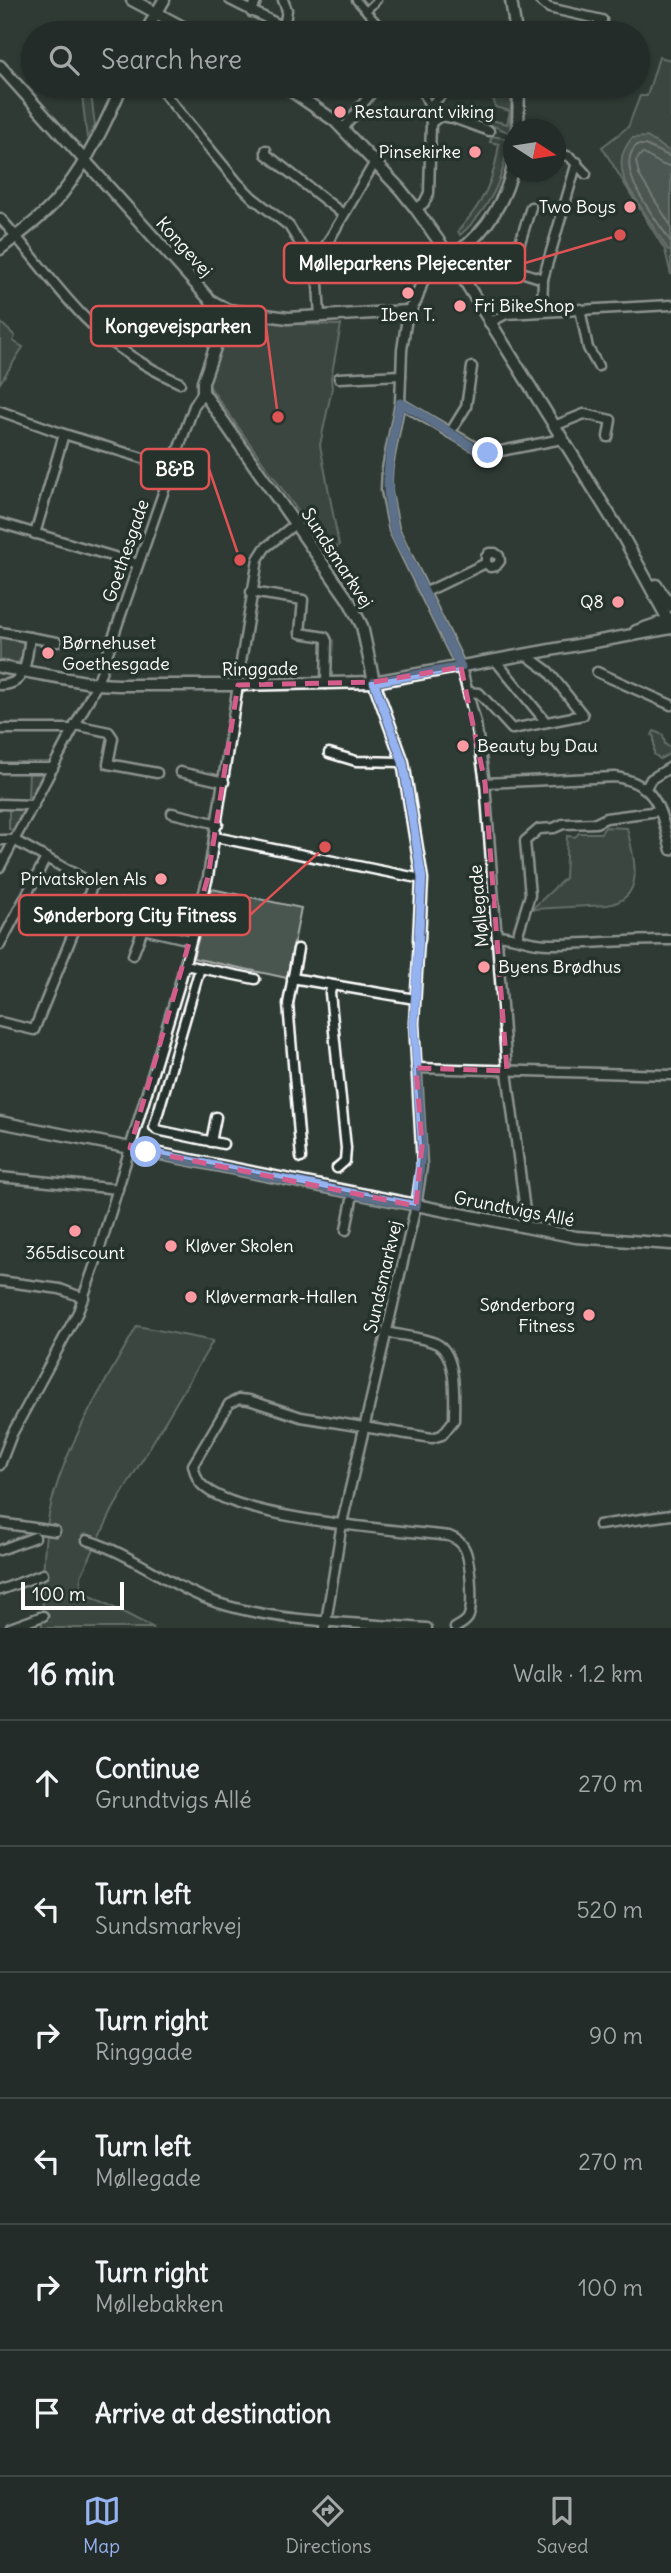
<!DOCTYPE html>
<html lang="en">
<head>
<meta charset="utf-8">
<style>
  :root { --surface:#232c28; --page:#2b3430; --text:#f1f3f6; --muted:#a3a7a8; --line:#404845; --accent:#95b2f1 }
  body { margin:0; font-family:Delius,sans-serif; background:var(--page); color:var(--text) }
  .compass { position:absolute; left:503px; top:119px; width:63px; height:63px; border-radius:50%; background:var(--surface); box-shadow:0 2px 5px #0004; rotate:102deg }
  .scale { position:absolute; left:21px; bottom:18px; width:103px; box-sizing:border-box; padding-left:7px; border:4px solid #fff; border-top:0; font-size:19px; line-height:24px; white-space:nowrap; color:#fff; -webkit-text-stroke:5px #26332d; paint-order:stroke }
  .stop { position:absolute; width:21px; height:21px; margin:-16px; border:5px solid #95b2f1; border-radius:50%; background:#fff }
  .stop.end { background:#95b2f1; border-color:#fff; box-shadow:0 2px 7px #0008 }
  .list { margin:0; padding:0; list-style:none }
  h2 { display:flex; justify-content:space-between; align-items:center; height:91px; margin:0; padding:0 28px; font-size:30px }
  h2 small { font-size:23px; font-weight:400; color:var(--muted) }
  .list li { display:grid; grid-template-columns:46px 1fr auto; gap:21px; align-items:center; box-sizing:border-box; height:126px; padding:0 28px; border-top:2px solid var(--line) }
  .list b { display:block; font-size:26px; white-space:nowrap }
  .list p { margin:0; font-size:23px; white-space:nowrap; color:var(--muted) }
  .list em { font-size:23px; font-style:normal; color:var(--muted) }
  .icon { flex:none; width:38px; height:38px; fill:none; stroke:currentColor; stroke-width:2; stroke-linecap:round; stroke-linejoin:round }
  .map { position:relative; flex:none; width:671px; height:1628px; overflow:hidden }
  .search { position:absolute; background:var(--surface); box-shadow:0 2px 5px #0004; left:21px; right:21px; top:21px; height:77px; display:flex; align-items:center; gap:18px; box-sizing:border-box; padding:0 24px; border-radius:38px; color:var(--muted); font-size:26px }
  .sheet { height:847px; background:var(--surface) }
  nav { display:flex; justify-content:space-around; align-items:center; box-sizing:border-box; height:98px; border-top:2px solid var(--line); background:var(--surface); font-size:19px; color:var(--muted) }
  nav a { display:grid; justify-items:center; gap:4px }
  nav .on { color:var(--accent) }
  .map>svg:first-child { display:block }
  .green { fill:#4a544f; stroke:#a4aaa7; stroke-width:2 }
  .water { fill:#707975; stroke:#a9afac; stroke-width:2 }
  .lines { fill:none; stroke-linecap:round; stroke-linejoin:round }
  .shore { stroke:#c6c9c8; stroke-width:2 }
  .pedestrian-casing { stroke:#fff; stroke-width:11 }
  .minor-casing { stroke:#fff; stroke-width:13 }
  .tertiary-casing { stroke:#fff; stroke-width:15 }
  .pedestrian { stroke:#26332d; stroke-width:6 }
  .minor { stroke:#26332d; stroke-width:8 }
  .tertiary { stroke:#26332d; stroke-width:10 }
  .route { stroke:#95b2f1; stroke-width:9 }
  .marked { fill:none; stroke:#d45d8c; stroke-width:5; stroke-dasharray:14 9; stroke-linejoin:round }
  .poi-dot { fill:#ff9aa2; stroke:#26332d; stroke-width:2.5 }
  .labels { text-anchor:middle; stroke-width:7; stroke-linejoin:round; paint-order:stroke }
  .poi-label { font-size:18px; fill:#fff; stroke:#26332d; text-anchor:start }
  .street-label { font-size:18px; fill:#fff; stroke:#26332d }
  .leader { fill:none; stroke:#de5353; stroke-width:2.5 }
  .callout-dot { fill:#de5353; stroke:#26332d; stroke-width:2.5 }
  .callout { fill:#26332d; stroke:#de5353; stroke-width:2.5 }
  .callout-label { font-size:19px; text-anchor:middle; font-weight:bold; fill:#fff }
</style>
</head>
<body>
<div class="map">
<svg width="671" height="1628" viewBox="0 0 671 1628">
  <rect width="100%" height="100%" fill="#2f3b35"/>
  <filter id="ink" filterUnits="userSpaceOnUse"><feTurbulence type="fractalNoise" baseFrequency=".0143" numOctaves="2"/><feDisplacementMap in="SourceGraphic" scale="14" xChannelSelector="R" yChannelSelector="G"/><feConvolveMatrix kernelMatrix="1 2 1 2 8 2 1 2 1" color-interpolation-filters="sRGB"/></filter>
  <g filter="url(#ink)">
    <!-- green -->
    <g class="green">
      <polygon points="659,57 671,60 671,275 665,250 602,147 628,127 640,96 647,96"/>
      <polygon points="81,86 90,86 95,126 87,138"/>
      <path d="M491,86h21c-3,61 -3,106 -52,149l-2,-4c25,-28 36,-50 41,-87l-9,-2 2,-6 16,3v-7l-22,-9 1,-4 20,5 3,-13 -15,-4 -1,-7 -4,-2z"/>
      <polygon points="237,317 292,324 341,325 331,378 332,388 320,445 339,545 329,555 207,383 230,321"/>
      <polygon points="0,322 15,336 13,341 23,347 0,383"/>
      <path d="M0,636l22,3c3,9 2,16 -4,24l-18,-3z"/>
      <polygon points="654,731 663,735 665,744 671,749 671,753 660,759 654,754 654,737 652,735"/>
      <polygon points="29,771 40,771 42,775 31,796 28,797"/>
      <polygon points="9,807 20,807 23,810 13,830 9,829"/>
      <path d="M605,827l22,1c6,28 21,70 -20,77l-75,4 33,-31 2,-42 8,1 4,-4h22z"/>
      <polygon points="212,889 301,908 287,978 193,958"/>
      <path d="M137,1326l76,15 -100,168 -32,67v10l8,9 65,33h-112c2,-44 -1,-91 12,-134 17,-59 53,-114 83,-168z"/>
    </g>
    <!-- water -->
    <path class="water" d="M647,137l24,15v100l-3,-2 -43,-68c-6,-19 -5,-29 7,-44z"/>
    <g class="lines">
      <!-- shore -->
      <g class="shore">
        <path d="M671,157l-26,-12h-8c-26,23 20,74 34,97"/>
        <polyline points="671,166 663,165 642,153 636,161 639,175 671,226"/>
      </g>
      <defs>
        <g id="pedestrian">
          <polyline points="356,0 386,33"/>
          <polyline points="366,11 377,0"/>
          <polyline points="420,86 429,107"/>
        </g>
        <g id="minor">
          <polyline points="230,0 284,27 283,33"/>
          <polyline points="283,0 287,10 284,27"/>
          <polyline points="539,0 549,8 602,20 599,33"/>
          <polyline points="251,12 257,0"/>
          <polyline points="158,86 237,182 253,198 289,226 311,261 317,267"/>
          <polyline points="431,123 440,116 453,118 489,131"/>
          <polyline points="343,129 377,86"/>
          <polyline points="266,150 266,154 343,214"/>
          <polyline points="556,152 570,157 586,174"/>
          <polyline points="531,207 513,265 518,271 543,279"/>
          <polyline points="416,209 424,203 429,193 431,123 429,107 450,86"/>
          <path d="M0,218c31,34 57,73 89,104 26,26 58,46 91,61"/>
          <polyline points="580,309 588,348 598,366"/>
          <polyline points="408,311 402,350 400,403 387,469 386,490 394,530 461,667 476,723 485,783 507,1071 525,1211 522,1227"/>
          <polyline points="542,311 543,279 577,162"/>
          <polyline points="320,317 317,267 322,252 375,162"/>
          <polyline points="489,323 506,314 671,305"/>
          <polyline points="339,378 401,375"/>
          <polyline points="400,403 482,451 491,453 562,439"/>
          <polyline points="0,411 64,434 172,467"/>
          <polyline points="554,426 584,414 611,420 608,437"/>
          <polyline points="450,433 466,407 472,367"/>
          <polyline points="0,523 138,564"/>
          <polyline points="35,534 64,434"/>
          <polyline points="251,592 303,600 300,633 325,637 327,641 326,684"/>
          <polyline points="426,592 486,563 490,567 496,566 500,561 499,556 495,553 489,553 486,557 486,563"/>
          <polyline points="0,632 57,642"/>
          <polyline points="495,660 546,722"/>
          <polyline points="240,668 258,559 265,548 295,524"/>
          <polyline points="597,672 671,705"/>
          <path d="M0,685c28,0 26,-25 30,-48"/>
          <polyline points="468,692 479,693 512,729 583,715 548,671 526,655"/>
          <polyline points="75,725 109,732 113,738 108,764 157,773"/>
          <polyline points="0,729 73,729"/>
          <polyline points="329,753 356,761 403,762"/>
          <polyline points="0,768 53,768"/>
          <polyline points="180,772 224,782"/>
          <path d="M485,783l130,-6c45,7 45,36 56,73"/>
          <polyline points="646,788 651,779 671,767"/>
          <polyline points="0,804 34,805"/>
          <polyline points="172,813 218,824"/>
          <polyline points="215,837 422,879"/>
          <polyline points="0,840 14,840 93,884 34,1030 0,1022"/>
          <polyline points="0,867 97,684 172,467 194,406 203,392"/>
          <path d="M497,935c19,1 35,10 54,9 40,0 80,-5 120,-4"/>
          <polyline points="517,937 530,895 525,841 539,829 554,828 563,824 596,823 606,818 659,811"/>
          <polyline points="0,945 46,858"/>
          <polyline points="298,949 288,1004 301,1158"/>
          <polyline points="133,955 143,929 191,940"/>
          <polyline points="185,965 255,979"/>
          <polyline points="200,968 154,1127 157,1130 223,1144"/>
          <polyline points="292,978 415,999"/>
          <polyline points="332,985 330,993 346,1148 345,1161 337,1168"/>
          <polyline points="416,1068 671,1075"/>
          <polyline points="211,1142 216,1117"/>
          <polyline points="0,1177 118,1189"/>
          <polyline points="346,1230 353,1194"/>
          <polyline points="0,1281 60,1289 84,1298"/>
          <path d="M386,1332c16,4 35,5 49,11 23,9 19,56 19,77l-12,15 -10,3 -131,-21 -52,-17 -10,-1 -10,5 -36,61c2,7 3,14 8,19 32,35 197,46 248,52 5,2 11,5 14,10 8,11 11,60 5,72 -3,5 -8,7 -13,10"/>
          <polyline points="0,1465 12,1434 78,1312 95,1264 179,986 208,877 238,685"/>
          <polyline points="0,1523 55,1531"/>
          <polyline points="599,1525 671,1515"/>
          <path d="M87,1540c46,14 85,48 131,63 62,20 143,20 209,25"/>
          <polyline points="0,1550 35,1537"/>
          <polyline points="0,1590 43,1574"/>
          <polyline points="10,1628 43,1616"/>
          <polyline points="325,1628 342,1523 416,1206 422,1166 414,1023 419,940"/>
        </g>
        <g id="tertiary">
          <polyline points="132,0 194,33"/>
          <polyline points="511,0 516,33"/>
          <polyline points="145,33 164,0"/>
          <path d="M0,66l210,234 18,10 60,8 120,-7c12,-10 10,-27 19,-38 8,-10 21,-14 31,-21 30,-22 49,-54 56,-90"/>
          <polyline points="284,86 335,121 400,189 416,209 450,257 622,535 671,625"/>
          <polyline points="518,130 519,86"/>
          <path d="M0,249c23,-18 47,-35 64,-58 25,-32 42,-69 58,-105"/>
          <polyline points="228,310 203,382 203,392 349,601 362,626 374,682 403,762 422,879 419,940"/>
          <polyline points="656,585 671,606"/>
          <polyline points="636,631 671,619"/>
          <polyline points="0,667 97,684 118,685 238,685 374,682 671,628"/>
          <polyline points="0,1122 576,1237 671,1244"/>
        </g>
      </defs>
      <!-- pedestrian casing -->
      <use href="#pedestrian" class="pedestrian-casing"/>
      <!-- minor casing -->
      <use href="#minor" class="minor-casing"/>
      <!-- tertiary casing -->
      <use href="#tertiary" class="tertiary-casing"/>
      <!-- pedestrian -->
      <use href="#pedestrian" class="pedestrian"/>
      <!-- minor -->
      <use href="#minor" class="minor"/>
      <!-- tertiary -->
      <use href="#tertiary" class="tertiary"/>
    </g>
  </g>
  <g class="lines" filter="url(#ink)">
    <!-- route -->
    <path class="route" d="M146,1152l270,54 6,-61 -8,-122 8,-145 -19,-116 -29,-80 87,-15 -67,-137c-12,-51 -4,-77 6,-127l14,7 62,39 12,4"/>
  </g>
  <!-- marked area -->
  <path d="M0 0H671V1628H0ZM461,667l24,116 22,288 -91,-3 6,77 -6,61 -286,-58 78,-271 30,-192 136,-3z" fill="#2f3b35" fill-opacity=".55" fill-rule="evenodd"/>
  <path class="marked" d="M461,667l24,116 22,288 -91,-3 6,77 -6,61 -286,-58 78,-271 30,-192 136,-3z"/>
  <!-- markers -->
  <g class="poi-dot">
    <circle cx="340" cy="112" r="7"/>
    <circle cx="475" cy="152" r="7"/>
    <circle cx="630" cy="207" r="7"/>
    <circle cx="408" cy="293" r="7"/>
    <circle cx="460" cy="306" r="7"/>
    <circle cx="618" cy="602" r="7"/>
    <circle cx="48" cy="653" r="7"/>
    <circle cx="463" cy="746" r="7"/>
    <circle cx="161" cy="879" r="7"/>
    <circle cx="484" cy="967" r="7"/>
    <circle cx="75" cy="1231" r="7"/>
    <circle cx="171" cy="1246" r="7"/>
    <circle cx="191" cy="1297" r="7"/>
    <circle cx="589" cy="1315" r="7"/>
  </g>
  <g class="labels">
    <!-- poi labels -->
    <g class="poi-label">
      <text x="354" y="118">Restaurant viking</text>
      <text x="461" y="158" text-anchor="end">Pinsekirke</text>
      <text x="616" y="213" text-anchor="end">Two Boys</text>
      <text x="474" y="312">Fri BikeShop</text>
      <text x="408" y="321" text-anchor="middle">Iben T.</text>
      <text x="604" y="608" text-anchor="end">Q8</text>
      <text x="62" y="649">Børnehuset<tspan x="62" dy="21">Goethesgade</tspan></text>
      <text x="477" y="752">Beauty by Dau</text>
      <text x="147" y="885" text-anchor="end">Privatskolen Als</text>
      <text x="498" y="973">Byens Brødhus</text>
      <text x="185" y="1252">Kløver Skolen</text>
      <text x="75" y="1259" text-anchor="middle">365discount</text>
      <text x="205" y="1303">Kløvermark-Hallen</text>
      <text x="575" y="1311" text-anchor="end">Sønderborg<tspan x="575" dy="21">Fitness</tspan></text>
    </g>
    <!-- street labels -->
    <g class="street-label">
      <text transform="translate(184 247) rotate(48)" y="6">Kongevej</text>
      <text transform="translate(126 551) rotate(-71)" y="6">Goethesgade</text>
      <text transform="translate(337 558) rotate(57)" y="6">Sundsmarkvej</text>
      <text transform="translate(260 669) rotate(-1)" y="6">Ringgade</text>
      <text transform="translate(479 906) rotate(-95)" y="6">Møllegade</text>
      <text transform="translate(514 1209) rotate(11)" y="6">Grundtvigs Allé</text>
      <text transform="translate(383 1277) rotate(-77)" y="6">Sundsmarkvej</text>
    </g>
  </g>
  <!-- callouts -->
  <path class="leader" d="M620 235L525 263M278 417L266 326M240 560L209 469M325 847L250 915"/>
  <g class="callout-dot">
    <circle cx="620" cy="235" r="7"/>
    <circle cx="278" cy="417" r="7"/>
    <circle cx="240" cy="560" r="7"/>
    <circle cx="325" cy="847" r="7"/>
  </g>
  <g class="callout">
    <rect x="284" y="243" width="241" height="40" rx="7"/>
    <rect x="91" y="306" width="175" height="40" rx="7"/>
    <rect x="141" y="449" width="68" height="40" rx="7"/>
    <rect x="19" y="895" width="231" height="40" rx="7"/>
  </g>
  <g class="callout-label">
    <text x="405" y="270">Mølleparkens Plejecenter</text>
    <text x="178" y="333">Kongevejsparken</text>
    <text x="175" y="476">B&amp;B</text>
    <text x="135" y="922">Sønderborg City Fitness</text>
  </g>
</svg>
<svg class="compass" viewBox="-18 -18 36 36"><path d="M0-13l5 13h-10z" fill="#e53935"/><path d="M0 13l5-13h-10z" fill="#a3a7a8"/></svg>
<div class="scale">100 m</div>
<div class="stop" style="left:146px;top:1152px"></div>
<div class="stop end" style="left:488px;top:453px"></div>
<div class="search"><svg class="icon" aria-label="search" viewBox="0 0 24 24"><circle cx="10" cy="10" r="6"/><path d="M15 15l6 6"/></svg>Search here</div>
</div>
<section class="sheet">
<h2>16 min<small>Walk · 1.2 km</small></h2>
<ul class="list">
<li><svg class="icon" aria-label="ahead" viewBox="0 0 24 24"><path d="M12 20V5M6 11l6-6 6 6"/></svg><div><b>Continue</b><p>Grundtvigs Allé</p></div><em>270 m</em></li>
<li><svg class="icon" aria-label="left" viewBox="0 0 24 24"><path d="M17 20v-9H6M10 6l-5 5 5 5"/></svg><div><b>Turn left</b><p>Sundsmarkvej</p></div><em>520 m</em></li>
<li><svg class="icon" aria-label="right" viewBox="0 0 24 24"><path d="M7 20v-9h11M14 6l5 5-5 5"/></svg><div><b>Turn right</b><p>Ringgade</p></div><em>90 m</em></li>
<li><svg class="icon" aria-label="left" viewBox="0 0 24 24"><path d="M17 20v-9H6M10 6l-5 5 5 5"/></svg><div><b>Turn left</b><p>Møllegade</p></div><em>270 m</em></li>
<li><svg class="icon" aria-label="right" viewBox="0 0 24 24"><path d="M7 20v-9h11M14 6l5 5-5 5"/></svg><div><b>Turn right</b><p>Møllebakken</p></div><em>100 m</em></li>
<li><svg class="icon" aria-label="arrive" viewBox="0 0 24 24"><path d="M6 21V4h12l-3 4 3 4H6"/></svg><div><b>Arrive at destination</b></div></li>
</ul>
</section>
<nav>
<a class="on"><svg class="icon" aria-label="map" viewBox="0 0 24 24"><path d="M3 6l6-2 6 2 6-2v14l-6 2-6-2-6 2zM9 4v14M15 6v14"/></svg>Map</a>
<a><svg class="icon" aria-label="directions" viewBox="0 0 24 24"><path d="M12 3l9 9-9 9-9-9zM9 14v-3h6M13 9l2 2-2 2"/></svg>Directions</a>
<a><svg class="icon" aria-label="saved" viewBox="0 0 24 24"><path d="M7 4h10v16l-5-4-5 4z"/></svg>Saved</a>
</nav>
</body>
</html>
